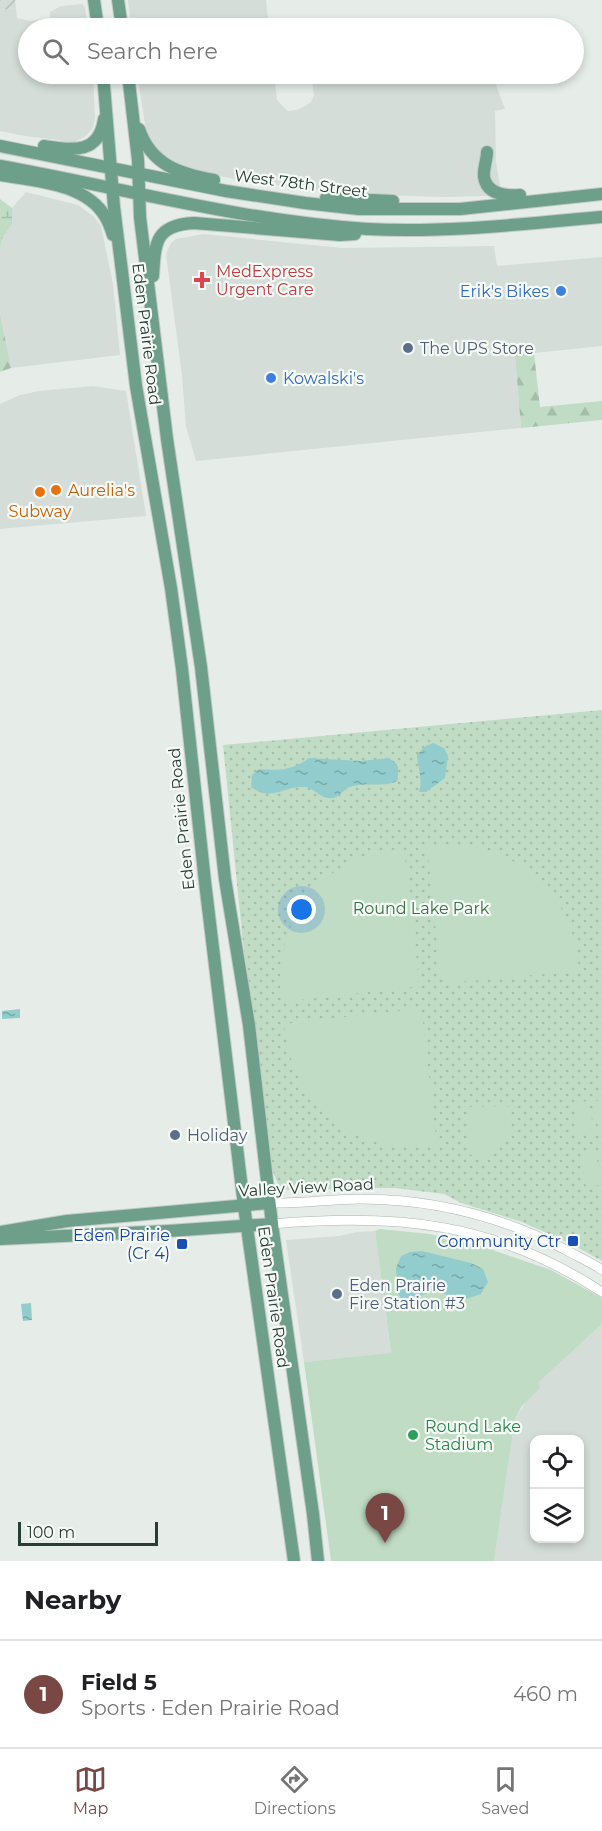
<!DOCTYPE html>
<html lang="en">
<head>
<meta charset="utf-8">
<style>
  :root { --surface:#fff; --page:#f2f2f2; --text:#202124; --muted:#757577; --line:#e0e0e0; --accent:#794844 }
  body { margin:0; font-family:Montserrat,sans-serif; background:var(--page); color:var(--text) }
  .controls { position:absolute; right:18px; bottom:18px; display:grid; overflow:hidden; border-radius:12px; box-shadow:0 3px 9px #0003 }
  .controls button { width:54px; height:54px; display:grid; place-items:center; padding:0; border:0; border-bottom:2px solid var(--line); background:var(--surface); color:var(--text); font:30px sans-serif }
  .scale { position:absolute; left:18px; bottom:15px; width:140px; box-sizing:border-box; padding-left:6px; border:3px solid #263e34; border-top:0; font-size:16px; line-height:21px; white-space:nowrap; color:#263e34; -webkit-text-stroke:4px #f6faf7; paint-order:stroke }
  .you { position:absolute; left:302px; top:910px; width:21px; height:21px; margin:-15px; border:4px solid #fff; border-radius:50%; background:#1a73e8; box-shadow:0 0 0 9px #1a73e833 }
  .badge { display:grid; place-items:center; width:39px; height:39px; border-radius:50%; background:var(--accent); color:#fff; font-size:20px; font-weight:700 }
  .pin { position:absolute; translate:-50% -50px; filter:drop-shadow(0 2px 3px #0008) }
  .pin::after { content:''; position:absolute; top:32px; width:21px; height:18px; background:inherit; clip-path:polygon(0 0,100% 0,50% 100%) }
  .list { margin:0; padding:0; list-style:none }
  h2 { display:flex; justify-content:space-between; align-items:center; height:78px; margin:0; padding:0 24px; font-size:26px }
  h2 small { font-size:20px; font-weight:400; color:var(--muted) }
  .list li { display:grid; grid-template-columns:39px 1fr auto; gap:18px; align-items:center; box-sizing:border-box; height:108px; padding:0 24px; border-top:2px solid var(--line) }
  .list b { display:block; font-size:22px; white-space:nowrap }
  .list p { margin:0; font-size:20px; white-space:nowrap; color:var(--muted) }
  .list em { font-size:20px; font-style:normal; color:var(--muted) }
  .icon { flex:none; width:33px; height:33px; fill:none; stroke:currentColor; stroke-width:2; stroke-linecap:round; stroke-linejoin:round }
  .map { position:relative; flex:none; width:602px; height:1561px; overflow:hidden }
  .search { position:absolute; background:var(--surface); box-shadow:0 3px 9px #0003; left:18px; right:18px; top:18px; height:66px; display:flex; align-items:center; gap:15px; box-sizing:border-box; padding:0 21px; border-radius:33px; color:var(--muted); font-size:22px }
  .sheet { height:186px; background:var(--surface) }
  nav { display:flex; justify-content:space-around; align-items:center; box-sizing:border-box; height:84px; border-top:2px solid var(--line); background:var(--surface); font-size:16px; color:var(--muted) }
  nav a { display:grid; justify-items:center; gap:3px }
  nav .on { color:var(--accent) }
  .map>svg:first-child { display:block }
  .built { fill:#d4ddd7; fill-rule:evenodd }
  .industrial { fill:url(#industrial-furrows) }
  .grass { fill:url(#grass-dots) }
  .forest { fill:url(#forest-firs) }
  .wetland { fill:url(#wetland-marsh) }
  .garden { fill:#c1dcc4 }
  .water { fill:url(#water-ripples) }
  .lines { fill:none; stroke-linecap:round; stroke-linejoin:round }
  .minor-casing { stroke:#a9b5af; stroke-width:10 }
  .major-casing { stroke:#c2c9c6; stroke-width:14 }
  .minor { stroke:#fff; stroke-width:9 }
  .major { stroke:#6e9f8b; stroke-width:12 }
  .health-dot { fill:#e0444e; stroke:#f6faf7; stroke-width:2 }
  .shop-dot { fill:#3f7fe0; stroke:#f6faf7; stroke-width:2 }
  .service-dot { fill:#5c6f8a; stroke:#f6faf7; stroke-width:2 }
  .food-dot { fill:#e8710a; stroke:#f6faf7; stroke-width:2 }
  .transit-dot { fill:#1a4fb4; stroke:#f6faf7; stroke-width:2 }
  .leisure-dot { fill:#2e9e5b; stroke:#f6faf7; stroke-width:2 }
  .labels { text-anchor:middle; stroke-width:4.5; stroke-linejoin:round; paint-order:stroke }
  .street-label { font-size:16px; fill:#263e34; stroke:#f6faf7 }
  .health-label { font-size:16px; fill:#be3a42; stroke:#f6faf7; text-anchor:start }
  .shop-label { font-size:16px; fill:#366cbe; stroke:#f6faf7; text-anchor:end }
  .service-label { font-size:16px; fill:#4e5e75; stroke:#f6faf7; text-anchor:start }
  .food-label { font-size:16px; fill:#c56008; stroke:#f6faf7; text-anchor:start }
  .park-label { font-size:16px; fill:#347143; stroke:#f6faf7 }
  .transit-label { font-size:16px; fill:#164399; stroke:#f6faf7; text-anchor:end }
  .leisure-label { font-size:16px; fill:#27864d; stroke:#f6faf7; text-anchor:start }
</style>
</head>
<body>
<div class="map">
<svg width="602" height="1561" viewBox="0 0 602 1561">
  <defs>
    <pattern id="industrial-furrows" width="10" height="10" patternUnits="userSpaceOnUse" patternTransform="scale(1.5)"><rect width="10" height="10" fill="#d4ddd7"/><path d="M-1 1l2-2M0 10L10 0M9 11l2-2" fill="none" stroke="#b6bfb9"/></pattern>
    <pattern id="grass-dots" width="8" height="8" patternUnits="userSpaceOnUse" patternTransform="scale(1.5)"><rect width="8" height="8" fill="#c1dcc4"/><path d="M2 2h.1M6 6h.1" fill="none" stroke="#a6bea9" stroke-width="1.8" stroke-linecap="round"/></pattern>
    <pattern id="forest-firs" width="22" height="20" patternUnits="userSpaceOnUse" patternTransform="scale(1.5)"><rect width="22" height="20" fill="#c1dcc4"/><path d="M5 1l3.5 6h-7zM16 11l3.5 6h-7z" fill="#a6bea9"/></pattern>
    <pattern id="wetland-marsh" width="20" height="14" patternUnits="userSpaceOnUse" patternTransform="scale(1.5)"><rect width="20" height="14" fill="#c1dcc4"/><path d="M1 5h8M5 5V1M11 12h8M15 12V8" fill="none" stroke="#a6bea9"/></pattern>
    <pattern id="water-ripples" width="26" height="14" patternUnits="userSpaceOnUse" patternTransform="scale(1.5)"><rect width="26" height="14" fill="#93cccd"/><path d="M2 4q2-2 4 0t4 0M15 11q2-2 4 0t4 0" fill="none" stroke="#78a7a7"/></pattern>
  </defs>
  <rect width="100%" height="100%" fill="#e6ede9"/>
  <!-- built -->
  <g class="built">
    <polygon points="128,0 266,0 269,28 131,28"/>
    <polygon points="82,4 85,7 88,28 28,28 28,74 93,74 95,117 93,128 86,136 74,142 25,136 0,131 0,10 16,8 17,18 30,21 50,18 50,12 61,6"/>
    <polygon points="424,23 461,24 465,28 377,28"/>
    <polygon points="137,74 274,74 277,100 288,111 297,110 305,106 311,102 314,95 312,82 303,74 492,74 505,109 495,111 496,162 500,186 486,196 441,197 350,194 245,181 214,175 175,163 165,157 156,147 149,137 145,124"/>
    <polygon points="26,192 78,205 93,216 101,226 113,284 120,355 11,368 0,313 0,250 2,239 12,224 12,208"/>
    <polygon points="203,234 342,248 494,246 497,266 602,257 602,346 515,355 521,428 196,461 186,427 182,376 166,254 171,243 176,239"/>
    <polygon points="93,386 126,391 146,516 0,529 0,404 20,395 39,391"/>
    <polygon points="375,1231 391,1354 304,1362 286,1240 339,1236 357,1232"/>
    <path d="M602,1324v237h-108l21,-142 23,-36zM534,1440h46v98h-46z"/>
  </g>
  <!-- industrial -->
  <polygon class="industrial" points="0,0 15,0 16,8 0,10"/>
  <!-- grass -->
  <polygon class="grass" points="602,710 602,1261 569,1243 522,1222 461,1203 444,1194 394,1188 362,1188 293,1191 285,1189 278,1184 273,1172 243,943 223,745"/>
  <!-- forest -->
  <g class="forest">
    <polygon points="0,313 11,368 0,372"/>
    <polygon points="534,353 540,407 602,401 602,420 521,428 515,355"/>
  </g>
  <!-- wetland -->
  <polygon class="wetland" points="0,199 12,208 12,224 2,239 0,250"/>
  <!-- garden -->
  <g class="garden">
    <path d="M448,844c73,3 127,52 131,127l-131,12 -7,-5 -14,-132z"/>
    <path d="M404,848l15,132 -6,7 -131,15c-2,-14 -3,-28 -1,-42 7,-44 36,-85 78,-102 15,-5 30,-8 45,-10z"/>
    <path d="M416,1009l6,5 15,132c-83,11 -145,-39 -153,-122z"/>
    <polygon points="602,1100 602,1133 599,1134 594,1101"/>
    <polygon points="589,1101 594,1134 578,1136 574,1103"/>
    <path d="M507,1106l3,3v28l-20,19c-7,1 -16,3 -21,-3l-1,-44 1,-2z"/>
    <polygon points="596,1152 601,1185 586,1187 581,1154"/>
    <polygon points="380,1229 430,1234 484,1247 551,1270 602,1298 602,1324 538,1383 540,1388 522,1406 515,1419 494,1561 331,1561 304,1362 391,1353 375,1231"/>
  </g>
  <!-- water -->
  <g class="water">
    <path d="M433,743l11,5 4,8 -3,22 -19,14h-7c4,-12 -1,-24 -2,-37l7,-8z"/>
    <path d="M309,758l52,3 28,-3 7,5 2,4v13c-10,8 -32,2 -45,6 -8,1 -13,10 -19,12 -15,2 -19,-11 -30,-11 -21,-1 -32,15 -53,0l1,-12 7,-6c19,2 35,1 50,-11z"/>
    <polygon points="20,1009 20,1018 2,1019 2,1011"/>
    <polygon points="422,1251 471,1263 483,1269 488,1282 481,1294 463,1300 436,1291 403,1300 398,1294 396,1268 401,1256 410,1252"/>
    <polygon points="31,1303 32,1320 23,1321 21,1304"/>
  </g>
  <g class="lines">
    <defs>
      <g id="minor">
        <path d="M269,1203c31,1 61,-4 91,-4 73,0 143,18 206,51 12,7 25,12 36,20"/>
        <path d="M272,1224c124,-11 223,-2 330,68"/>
      </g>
      <g id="major">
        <polyline points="94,0 98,28"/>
        <polyline points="118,0 122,28"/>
        <polyline points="103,74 114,207 136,386 171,588 182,669 205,882 244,1206 294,1561"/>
        <polyline points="128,74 138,160 140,217 167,439 201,667 225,879 249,1025 272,1224 313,1514 318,1561"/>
        <path d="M139,129c12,36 41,45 75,51"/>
        <polyline points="0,146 226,191 305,203 359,209 460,209 602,194"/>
        <path d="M44,146c28,4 55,9 60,-27"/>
        <path d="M487,152c0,8 -4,17 -3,25 3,18 22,19 36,18"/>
        <path d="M0,166c122,22 243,55 367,63 79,4 156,-5 235,-12"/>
        <path d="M0,175c34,6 87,8 106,43 3,5 5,11 7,17"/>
        <polyline points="326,198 393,201"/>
        <path d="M153,276c2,-33 2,-51 41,-53l146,12 15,-1"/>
        <polyline points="0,1232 67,1221 269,1203"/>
        <polyline points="0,1239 168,1231 272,1224"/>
      </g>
    </defs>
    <!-- minor casing -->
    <use href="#minor" class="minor-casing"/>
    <!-- major casing -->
    <use href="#major" class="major-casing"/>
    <!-- minor -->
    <use href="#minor" class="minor"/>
    <!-- major -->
    <use href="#major" class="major"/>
  </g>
  <!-- markers -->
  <path class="health-dot" d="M199 271h6v6h6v6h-6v6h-6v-6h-6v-6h6z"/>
  <g class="shop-dot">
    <circle cx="561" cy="291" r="6"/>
    <circle cx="271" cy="378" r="6"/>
  </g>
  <g class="service-dot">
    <circle cx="408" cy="348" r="6"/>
    <circle cx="175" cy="1135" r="6"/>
    <circle cx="337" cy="1294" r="6"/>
  </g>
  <g class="food-dot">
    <circle cx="56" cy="490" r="6"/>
    <circle cx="40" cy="492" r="6"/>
  </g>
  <g class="transit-dot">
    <rect x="567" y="1235" width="12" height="12" rx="3"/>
    <rect x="176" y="1238" width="12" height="12" rx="3"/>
  </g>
  <circle class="leisure-dot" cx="413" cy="1435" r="6"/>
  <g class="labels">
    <!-- street labels -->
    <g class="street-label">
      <text transform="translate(301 183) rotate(7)" y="6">West 78th Street</text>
      <text transform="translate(147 334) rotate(83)" y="6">Eden Prairie Road</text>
      <text transform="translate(181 819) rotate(-96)" y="6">Eden Prairie Road</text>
      <text transform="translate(306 1187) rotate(-3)" y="6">Valley View Road</text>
      <text transform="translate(274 1297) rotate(82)" y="6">Eden Prairie Road</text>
    </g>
    <!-- health labels -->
    <g class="health-label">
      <text x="216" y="277">MedExpress<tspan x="216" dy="18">Urgent Care</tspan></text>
    </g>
    <!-- shop labels -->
    <g class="shop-label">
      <text x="549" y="297">Erik's Bikes</text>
      <text x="283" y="384" text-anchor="start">Kowalski's</text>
    </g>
    <!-- service labels -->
    <g class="service-label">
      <text x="420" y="354">The UPS Store</text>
      <text x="187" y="1141">Holiday</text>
      <text x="349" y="1291">Eden Prairie<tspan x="349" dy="18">Fire Station #3</tspan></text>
    </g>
    <!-- food labels -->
    <g class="food-label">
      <text x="68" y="496">Aurelia's</text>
      <text x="40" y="517" text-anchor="middle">Subway</text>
    </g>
    <!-- park labels -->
    <g class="park-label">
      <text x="421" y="914">Round Lake Park</text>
    </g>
    <!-- transit labels -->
    <g class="transit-label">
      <text x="170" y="1241">Eden Prairie<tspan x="170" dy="18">(Cr 4)</tspan></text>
      <text x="561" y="1247">Community Ctr</text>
    </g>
    <!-- leisure labels -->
    <g class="leisure-label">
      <text x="425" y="1432">Round Lake<tspan x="425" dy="18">Stadium</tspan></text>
    </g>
  </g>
</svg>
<div class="controls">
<button><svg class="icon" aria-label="locate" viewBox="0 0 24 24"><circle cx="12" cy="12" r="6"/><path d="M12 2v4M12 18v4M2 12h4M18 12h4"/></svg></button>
<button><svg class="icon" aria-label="layers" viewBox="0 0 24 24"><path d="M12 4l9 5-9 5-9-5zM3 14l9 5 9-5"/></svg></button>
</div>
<div class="scale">100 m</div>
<div class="you"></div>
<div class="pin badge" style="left:385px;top:1543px">1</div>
<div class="search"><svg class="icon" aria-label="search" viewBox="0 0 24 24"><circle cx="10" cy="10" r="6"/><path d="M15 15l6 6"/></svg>Search here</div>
</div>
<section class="sheet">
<h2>Nearby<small></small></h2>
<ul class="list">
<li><span class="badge">1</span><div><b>Field 5</b><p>Sports · Eden Prairie Road</p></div><em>460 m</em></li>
</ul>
</section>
<nav>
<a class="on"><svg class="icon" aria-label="map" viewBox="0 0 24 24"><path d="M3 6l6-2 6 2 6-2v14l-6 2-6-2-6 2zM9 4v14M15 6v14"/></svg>Map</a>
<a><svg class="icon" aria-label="directions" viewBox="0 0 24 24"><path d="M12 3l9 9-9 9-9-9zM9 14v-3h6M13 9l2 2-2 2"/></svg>Directions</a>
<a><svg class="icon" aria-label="saved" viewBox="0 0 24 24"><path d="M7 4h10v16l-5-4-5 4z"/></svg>Saved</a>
</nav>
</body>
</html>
